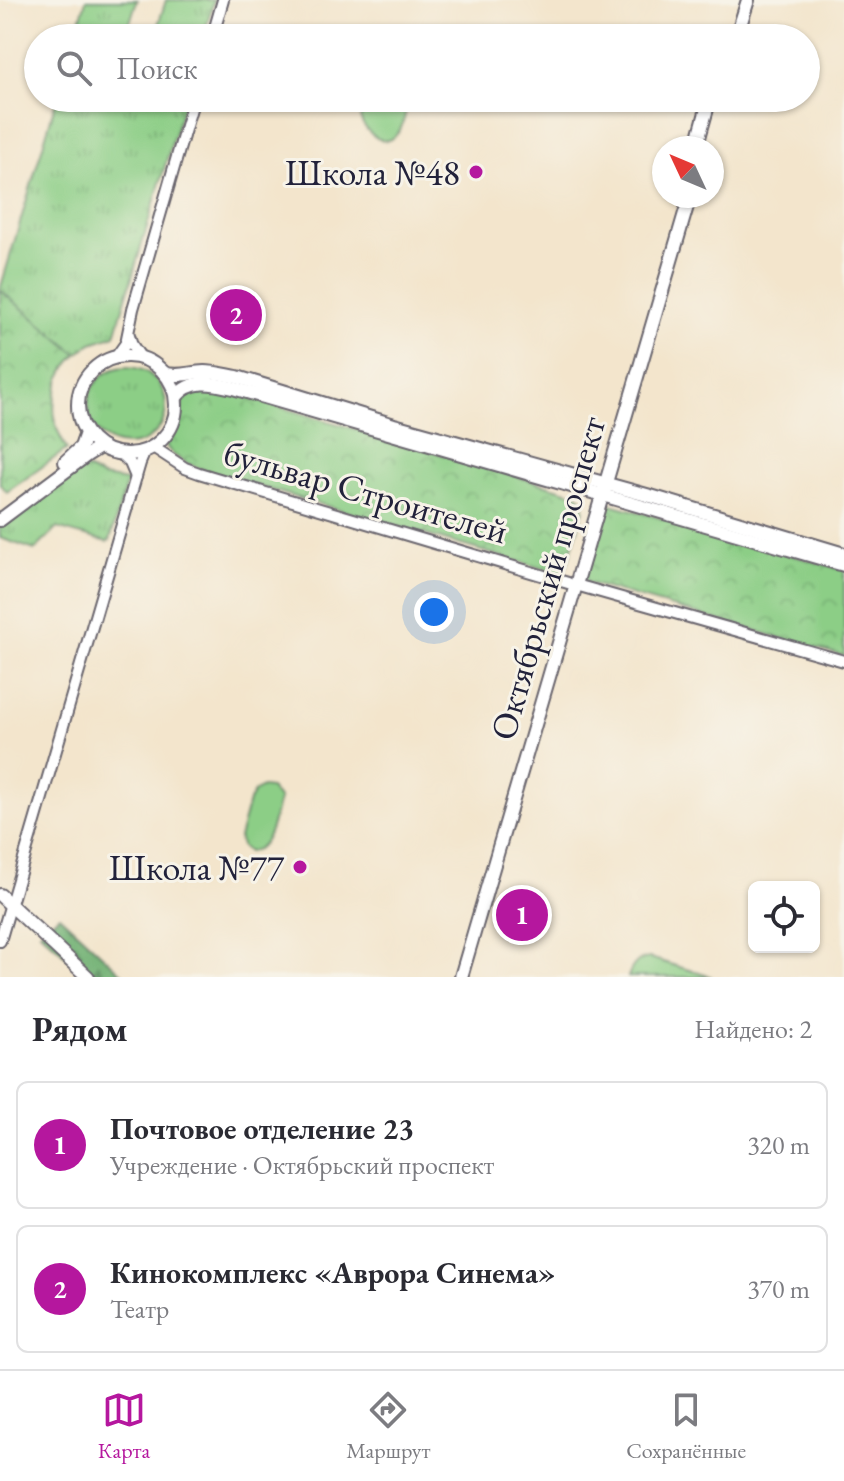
<!DOCTYPE html>
<html lang="ru">
<head>
<meta charset="utf-8">
<style>
  :root { --surface:#fff; --page:#f2f2f3; --text:#2b2b33; --muted:#7c7c81; --line:#e1e1e2; --accent:#b5179e }
  body { margin:0; font-family:"EB Garamond",serif; background:var(--page); color:var(--text) }
  .controls { position:absolute; right:24px; bottom:24px; display:grid; overflow:hidden; border-radius:12px; box-shadow:0 2px 6px #0004 }
  .controls button { width:72px; height:72px; display:grid; place-items:center; padding:0; border:0; border-bottom:2px solid var(--line); background:var(--surface); color:var(--text); font:40px sans-serif }
  .compass { position:absolute; left:652px; top:136px; width:72px; height:72px; border-radius:50%; background:var(--surface); box-shadow:0 2px 6px #0004; rotate:314deg }
  .you { position:absolute; left:434px; top:612px; width:28px; height:28px; margin:-20px; border:6px solid #fff; border-radius:50%; background:#1a73e8; box-shadow:0 0 0 12px #1a73e833 }
  .badge { display:grid; place-items:center; width:52px; height:52px; border-radius:50%; background:var(--accent); color:#fff; font-size:26px; font-weight:700 }
  .pin { position:absolute; translate:-50% -50%; border:4px solid #fff; box-shadow:0 2px 8px #0006 }
  .list { margin:0; padding:0; list-style:none }
  h2 { display:flex; justify-content:space-between; align-items:center; height:104px; margin:0; padding:0 32px; font-size:34px }
  h2 small { font-size:26px; font-weight:400; color:var(--muted) }
  .list li { display:grid; grid-template-columns:52px 1fr auto; gap:24px; align-items:center; box-sizing:border-box; height:128px; margin:0 16px 16px; padding:0 16px; border:2px solid var(--line); border-radius:12px }
  .list b { display:block; font-size:30px; white-space:nowrap }
  .list p { margin:0; font-size:26px; white-space:nowrap; color:var(--muted) }
  .list em { font-size:26px; font-style:normal; color:var(--muted) }
  .icon { flex:none; width:44px; height:44px; fill:none; stroke:currentColor; stroke-width:2; stroke-linecap:round; stroke-linejoin:round }
  .map { position:relative; flex:none; width:844px; height:977px; overflow:hidden }
  .search { position:absolute; background:var(--surface); box-shadow:0 2px 6px #0004; left:24px; right:24px; top:24px; height:88px; display:flex; align-items:center; gap:20px; box-sizing:border-box; padding:0 28px; border-radius:44px; color:var(--muted); font-size:30px }
  .sheet { height:392px; background:var(--surface) }
  nav { display:flex; justify-content:space-around; align-items:center; box-sizing:border-box; height:112px; border-top:2px solid var(--line); background:var(--surface); font-size:22px; color:var(--muted) }
  nav a { display:grid; justify-items:center; gap:4px }
  nav .on { color:var(--accent) }
  .map>svg:first-child { display:block }
  .grass { fill:url(#grass-tufts); stroke:#577860; stroke-width:2 }
  .forest { fill:url(#forest-firs); stroke:#4a6a57; stroke-width:2 }
  .park { fill:url(#park-crowns); stroke:#577860; stroke-width:2 }
  .pitch { fill:#8cce86; stroke:#577860; stroke-width:2 }
  .lines { fill:none; stroke-linecap:round; stroke-linejoin:round }
  .minor-casing { stroke:#6b666e; stroke-width:14 }
  .major-casing { stroke:#6b666e; stroke-width:16 }
  .minor { stroke:#fff; stroke-width:10 }
  .major { stroke:#fff; stroke-width:12 }
  .poi-dot { fill:#b5179e; stroke:#f7f3e8; stroke-width:3 }
  .labels { text-anchor:middle; stroke-width:6; stroke-linejoin:round; paint-order:stroke }
  .poi-label { font-size:36px; fill:#22223b; stroke:#f7f3e8; text-anchor:end }
  .street-label { font-size:36px; fill:#22223b; stroke:#f7f3e8 }
</style>
</head>
<body>
<div class="map">
<svg width="844" height="977" viewBox="0 0 844 977">
  <defs>
    <pattern id="grass-tufts" width="24" height="20" patternUnits="userSpaceOnUse" patternTransform="scale(2)"><rect width="24" height="20" fill="#8cce86"/><path d="M3 7l-1-3M5 7V3M7 7l1-3M15 17l-1-3M17 17v-4M19 17l1-3" fill="none" stroke="#78b175"/></pattern>
    <pattern id="forest-firs" width="22" height="20" patternUnits="userSpaceOnUse" patternTransform="scale(2)"><rect width="22" height="20" fill="#71b173"/><path d="M5 1l3.5 6h-7zM16 11l3.5 6h-7z" fill="#5c9060"/></pattern>
    <pattern id="park-crowns" width="20" height="18" patternUnits="userSpaceOnUse" patternTransform="scale(2)"><rect width="20" height="18" fill="#8cce86"/><path d="M2 6a3 3 0 1 1 6 0M12 15a3 3 0 1 1 6 0" fill="none" stroke="#78b175"/></pattern>
  </defs>
  <rect width="100%" height="100%" fill="#f7f3e8"/>
  <filter id="ink" filterUnits="userSpaceOnUse"><feTurbulence type="fractalNoise" baseFrequency=".0125" numOctaves="2"/><feDisplacementMap in="SourceGraphic" scale="16" xChannelSelector="R" yChannelSelector="G"/><feConvolveMatrix kernelMatrix="1 2 1 2 8 2 1 2 1" color-interpolation-filters="sRGB"/></filter>
  <filter id="wash" filterUnits="userSpaceOnUse"><feTurbulence type="fractalNoise" baseFrequency=".006" numOctaves="4" result="noise"/><feDisplacementMap in="SourceGraphic" scale="32" xChannelSelector="R" yChannelSelector="G"/><feGaussianBlur stdDeviation="1.8" result="paint"/><feColorMatrix in="noise" values="0 0 0 0 0 0 0 0 0 0 0 0 0 0 0 0 0 1.4 0 .05"/><feComposite in="paint" operator="in"/></filter>
  <g filter="url(#wash)">
    <rect width="100%" height="100%" fill="#f3e5cc"/>
    <!-- grass -->
    <g class="grass">
      <polygon points="86,0 137,0 125,38 100,38 77,31"/>
      <polygon points="166,0 214,0 203,38 154,38"/>
      <polygon points="57,98 185,98 115,335 92,343 77,354 0,290"/>
      <circle cx="127" cy="406" r="39"/>
      <polygon points="79,465 102,477 127,481 110,540 107,542 57,528 35,550 0,538 0,523"/>
    </g>
    <!-- forest -->
    <polygon class="forest" points="59,915 126,977 89,977 40,932"/>
    <!-- park -->
    <g class="park">
      <path d="M0,290l77,64c-25,26 -31,63 -10,95l-60,43 -7,-8z"/>
      <path d="M196,387l26,3 355,104 6,7 1,8 -18,59 -6,4h-5l-339,-98c-17,-6 -40,-12 -50,-28 12,-18 15,-27 17,-49z"/>
      <polygon points="611,504 844,570 844,656 588,583 583,576 604,507"/>
    </g>
    <!-- pitch -->
    <g class="pitch">
      <path d="M366,98h43c-3,10 -4,23 -9,32 -13,22 -34,4 -40,-12z"/>
      <path d="M262,787l8,1 9,12c-6,18 -9,50 -31,52l-7,-6 -2,-8 10,-37 5,-9z"/>
      <path d="M650,958l62,19h-84c4,-12 9,-18 22,-19z"/>
    </g>
  </g>
  <g filter="url(#ink)">
    <g class="lines">
      <defs>
        <g id="minor">
          <polyline points="212,38 223,0"/>
          <polyline points="129,335 132,345 141,358"/>
          <polyline points="116,357 126,343 133,309 194,98"/>
          <polyline points="153,447 185,468 199,473 568,583"/>
          <polyline points="122,455 130,463 136,477"/>
          <polyline points="576,585 844,661"/>
          <polyline points="0,941 140,463 145,451"/>
        </g>
        <g id="major">
          <polyline points="736,38 748,0"/>
          <polyline points="696,148 710,98"/>
          <circle cx="127" cy="405" r="49"/>
          <path d="M164,373c14,5 26,-1 40,-1 11,0 22,3 33,5l157,48 260,72 190,57"/>
          <path d="M176,397c15,-19 36,-14 57,-9l611,177"/>
          <polyline points="65,462 81,447 86,433"/>
          <polyline points="0,520 87,455 100,447"/>
          <polyline points="0,895 88,977"/>
          <polyline points="461,977 690,196"/>
        </g>
      </defs>
      <!-- minor casing -->
      <use href="#minor" class="minor-casing"/>
      <!-- major casing -->
      <use href="#major" class="major-casing"/>
      <!-- minor -->
      <use href="#minor" class="minor"/>
      <!-- major -->
      <use href="#major" class="major"/>
    </g>
  </g>
  <!-- markers -->
  <g class="poi-dot">
    <circle cx="476" cy="172" r="8"/>
    <circle cx="300" cy="867" r="8"/>
  </g>
  <g class="labels">
    <!-- poi labels -->
    <g class="poi-label">
      <text x="460" y="185">Школа №48</text>
      <text x="284" y="880">Школа №77</text>
    </g>
    <!-- street labels -->
    <g class="street-label">
      <text transform="translate(366 491) rotate(16)" y="13">бульвар Строителей</text>
      <text transform="translate(547 578) rotate(-74)" y="13">Октябрьский проспект</text>
    </g>
  </g>
</svg>
<div class="controls">
<button><svg class="icon" aria-label="locate" viewBox="0 0 24 24"><circle cx="12" cy="12" r="6"/><path d="M12 2v4M12 18v4M2 12h4M18 12h4"/></svg></button>
</div>
<svg class="compass" viewBox="-18 -18 36 36"><path d="M0-13l5 13h-10z" fill="#e53935"/><path d="M0 13l5-13h-10z" fill="#7c7c81"/></svg>
<div class="you"></div>
<div class="pin badge" style="left:522px;top:915px">1</div>
<div class="pin badge" style="left:236px;top:315px">2</div>
<div class="search"><svg class="icon" aria-label="search" viewBox="0 0 24 24"><circle cx="10" cy="10" r="6"/><path d="M15 15l6 6"/></svg>Поиск</div>
</div>
<section class="sheet">
<h2>Рядом<small>Найдено: 2</small></h2>
<ul class="list">
<li><span class="badge">1</span><div><b>Почтовое отделение 23</b><p>Учреждение · Октябрьский проспект</p></div><em>320 m</em></li>
<li><span class="badge">2</span><div><b>Кинокомплекс «Аврора Синема»</b><p>Театр</p></div><em>370 m</em></li>
</ul>
</section>
<nav>
<a class="on"><svg class="icon" aria-label="map" viewBox="0 0 24 24"><path d="M3 6l6-2 6 2 6-2v14l-6 2-6-2-6 2zM9 4v14M15 6v14"/></svg>Карта</a>
<a><svg class="icon" aria-label="directions" viewBox="0 0 24 24"><path d="M12 3l9 9-9 9-9-9zM9 14v-3h6M13 9l2 2-2 2"/></svg>Маршрут</a>
<a><svg class="icon" aria-label="saved" viewBox="0 0 24 24"><path d="M7 4h10v16l-5-4-5 4z"/></svg>Сохранённые</a>
</nav>
</body>
</html>
